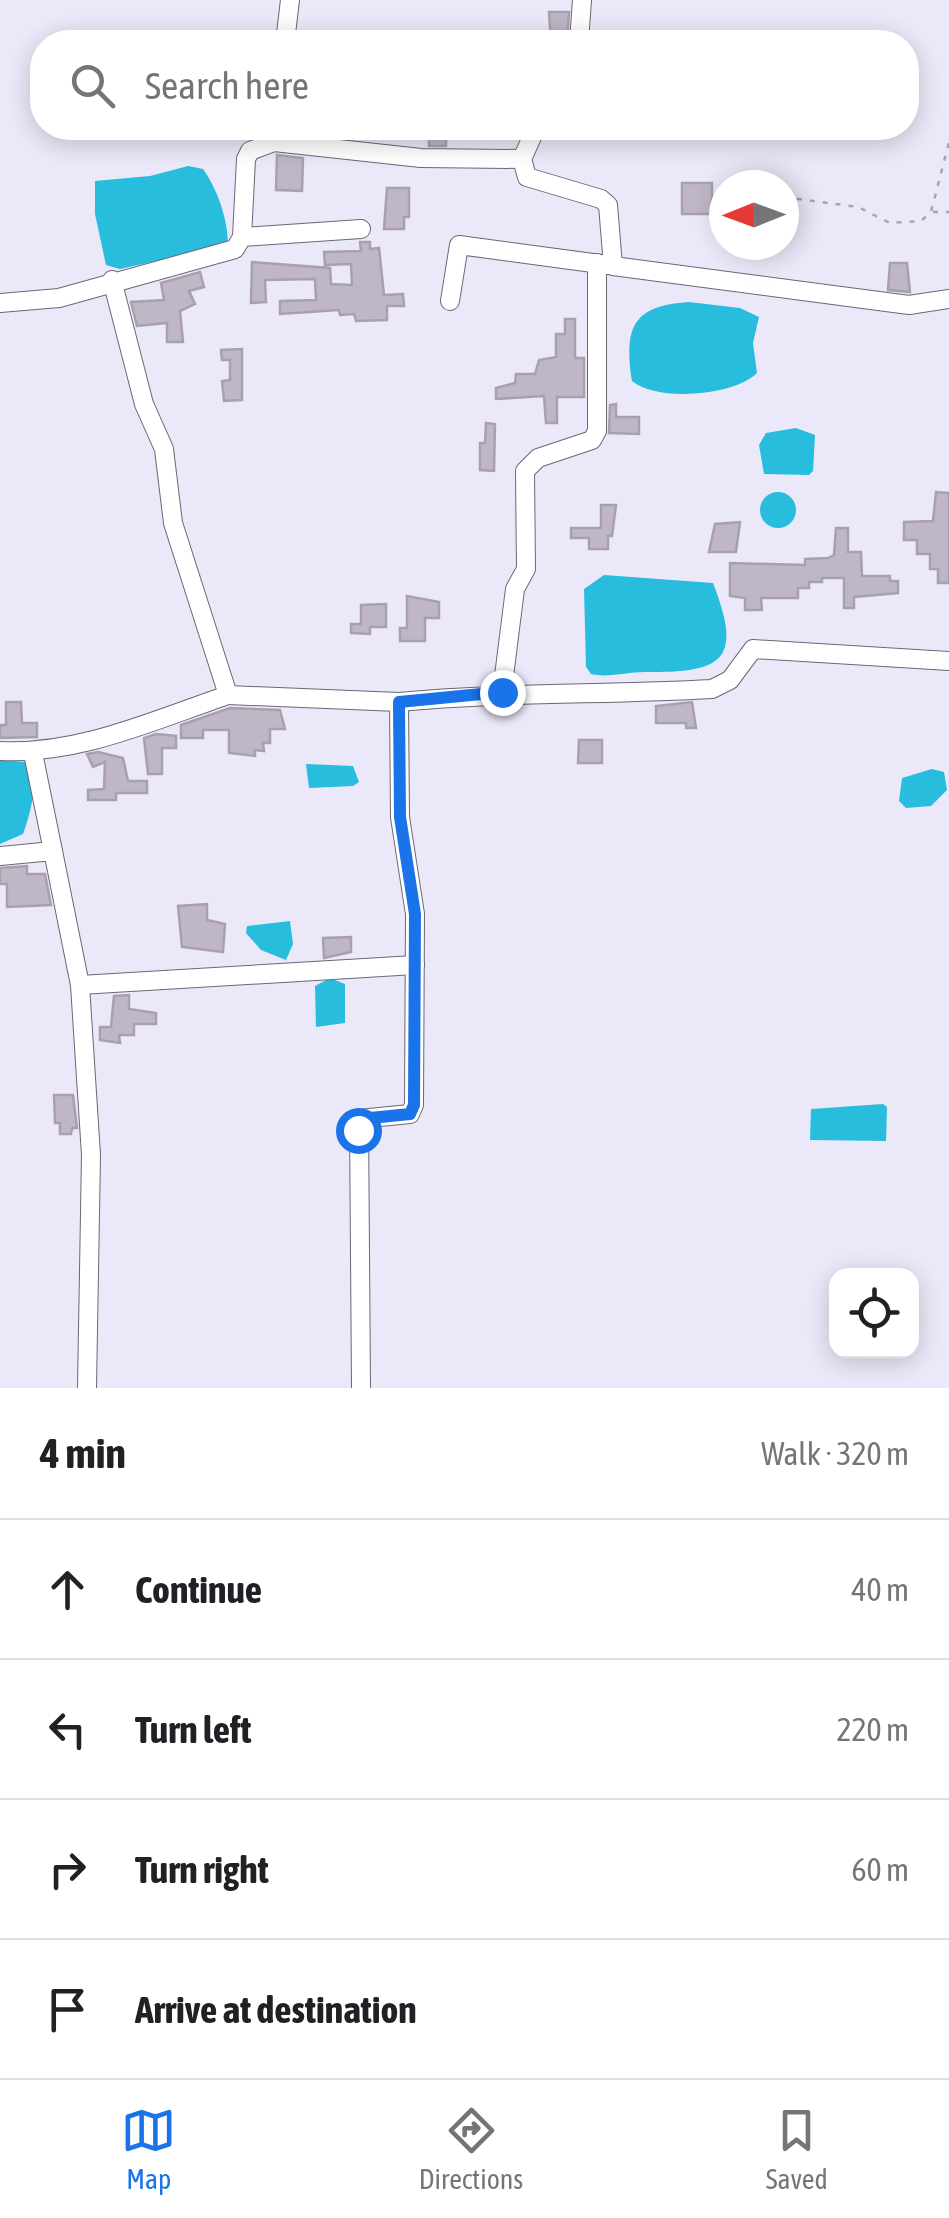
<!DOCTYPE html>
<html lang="en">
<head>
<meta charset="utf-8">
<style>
  :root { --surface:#fff; --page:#f6f6f6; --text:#202124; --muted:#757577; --line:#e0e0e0; --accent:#1a73e8 }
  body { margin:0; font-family:"Asap Condensed",sans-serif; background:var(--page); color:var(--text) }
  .controls { position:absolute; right:30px; bottom:30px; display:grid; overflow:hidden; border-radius:20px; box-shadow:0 5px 25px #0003 }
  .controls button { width:90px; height:90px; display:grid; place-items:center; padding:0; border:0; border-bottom:2px solid var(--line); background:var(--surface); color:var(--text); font:50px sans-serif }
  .compass { position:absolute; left:709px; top:170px; width:90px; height:90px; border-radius:50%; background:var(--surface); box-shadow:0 5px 25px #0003; rotate:269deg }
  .stop { position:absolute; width:30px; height:30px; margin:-22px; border:8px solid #1a73e8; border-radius:50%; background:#fff }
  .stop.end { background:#1a73e8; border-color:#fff; box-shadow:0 2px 10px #0008 }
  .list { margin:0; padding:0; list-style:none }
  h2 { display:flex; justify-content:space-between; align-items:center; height:130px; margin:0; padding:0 40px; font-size:42px }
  h2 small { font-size:32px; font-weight:400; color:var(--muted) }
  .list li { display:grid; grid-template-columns:65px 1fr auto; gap:30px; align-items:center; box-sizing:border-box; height:140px; padding:0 40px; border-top:2px solid var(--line) }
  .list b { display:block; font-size:38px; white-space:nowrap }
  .list em { font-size:32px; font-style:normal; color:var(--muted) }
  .icon { flex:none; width:55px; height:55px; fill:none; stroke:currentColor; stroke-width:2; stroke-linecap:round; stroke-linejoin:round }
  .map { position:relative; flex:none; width:949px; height:1388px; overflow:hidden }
  .search { position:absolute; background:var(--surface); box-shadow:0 5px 25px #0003; left:30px; right:30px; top:30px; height:110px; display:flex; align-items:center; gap:25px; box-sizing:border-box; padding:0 35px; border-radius:40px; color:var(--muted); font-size:38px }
  .sheet { height:690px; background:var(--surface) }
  nav { display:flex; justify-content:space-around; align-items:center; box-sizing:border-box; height:140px; border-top:2px solid var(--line); background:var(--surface); font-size:28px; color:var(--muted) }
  nav a { display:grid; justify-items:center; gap:5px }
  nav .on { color:var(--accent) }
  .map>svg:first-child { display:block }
  .water { fill:#28bddd }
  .building { fill:#bfb6c6; stroke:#a9a0af; stroke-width:2.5 }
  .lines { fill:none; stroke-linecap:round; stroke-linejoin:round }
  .minor-casing { stroke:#6a6776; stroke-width:20 }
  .path { stroke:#a7a5b2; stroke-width:2.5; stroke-dasharray:5 8; stroke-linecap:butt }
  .minor { stroke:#fff; stroke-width:18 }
  .route { stroke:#1a73e8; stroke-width:12 }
</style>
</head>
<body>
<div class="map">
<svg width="949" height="1388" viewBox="0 0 949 1388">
  <rect width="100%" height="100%" fill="#ebe8f9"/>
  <!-- water -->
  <g class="water">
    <path d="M188,166l15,3c15,21 25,51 25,76l-108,24 -14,-4 -11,-51v-33l55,-5z"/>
    <path d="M689,302l51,6 19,9 -6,26 4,30c-23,23 -100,29 -125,8 -8,-55 1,-75 57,-79z"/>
    <polygon points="796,428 815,435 813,471 809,475 764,474 759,445 766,433"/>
    <circle cx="778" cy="510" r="18"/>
    <path d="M604,575l109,8c30,77 11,90 -68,89 -18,0 -37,6 -54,2l-5,-7 -2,-78z"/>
    <path d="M0,760l25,2c16,18 5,52 -2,72l-23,10z"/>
    <polygon points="306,764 353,766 359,782 353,786 309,788"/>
    <polygon points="932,769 944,772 947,790 931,806 906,808 899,801 902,778"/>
    <polygon points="290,921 293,944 286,960 261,950 246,933 247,926"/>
    <polygon points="330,978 345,984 345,1023 316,1027 315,986"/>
    <polygon points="883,1104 887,1107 886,1141 810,1140 811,1109"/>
  </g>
  <!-- building -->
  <g class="building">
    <polygon points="549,12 569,12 567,42 551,42"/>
    <polygon points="405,128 446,128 446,146 429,146 429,136 406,137"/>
    <polygon points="277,155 303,158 302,191 276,190"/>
    <rect x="682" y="183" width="30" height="31"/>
    <polygon points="387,188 409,188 409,217 404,217 404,229 384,229"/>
    <polygon points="360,242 370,242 370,249 379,248 384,295 403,294 404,306 387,306 387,320 356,321 354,314 340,315 339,310 280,314 280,301 316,300 315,279 265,280 266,302 251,303 252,262 330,268 331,284 352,285 351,264 325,265 324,252 361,251"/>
    <polygon points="890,263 907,263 910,292 888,290"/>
    <polygon points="200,272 204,287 189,291 195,304 180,311 183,342 167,342 167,323 137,326 131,302 164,300 161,283"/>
    <polygon points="565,319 575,319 575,358 584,358 584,397 557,397 557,423 546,423 544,396 496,399 496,388 515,383 516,374 535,374 539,360 556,357 556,334 565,334"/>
    <polygon points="242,349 242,400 224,401 222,381 230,380 230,360 222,360 221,350"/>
    <polygon points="616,404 616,417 639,417 639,434 609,433 610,405"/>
    <polygon points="486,423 495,424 494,471 480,470 480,443 485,443"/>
    <polygon points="936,492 949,493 949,583 938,583 938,569 930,569 930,554 917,554 917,540 904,540 904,522 933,521"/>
    <polygon points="601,505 616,505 612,536 608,536 608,549 589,549 589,538 571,538 571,528 601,528"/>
    <polygon points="740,522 736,552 709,552 715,524"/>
    <polygon points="836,528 848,528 848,552 861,552 862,576 890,576 890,581 898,581 898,593 854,597 854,608 844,608 844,578 822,578 822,582 809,582 809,588 798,588 798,598 761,598 762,610 745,610 745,598 730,596 730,563 805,565 805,559 828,558 834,555"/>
    <polygon points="407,596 439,602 439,618 425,618 425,641 400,641 400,628 407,628"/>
    <polygon points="386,604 386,627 370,627 370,634 351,633 351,624 361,624 361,605"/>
    <polygon points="6,702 21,702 22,723 37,723 37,737 0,738 0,725 6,725"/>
    <polygon points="692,702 696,728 686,728 686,723 656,723 656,706"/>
    <polygon points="230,708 280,710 285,729 270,729 270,743 263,743 264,751 255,750 255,756 229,753 229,730 203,730 203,738 181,738 181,725"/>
    <polygon points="156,734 176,736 176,748 162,748 162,774 148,774 144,738"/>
    <polygon points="579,740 602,740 602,763 578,763"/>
    <polygon points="98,752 123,758 128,781 147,781 147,793 116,793 116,800 88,800 88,790 104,789 105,762 93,767 87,754"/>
    <polygon points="27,866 27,874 45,874 51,905 7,907 7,884 0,884 0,868"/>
    <polygon points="207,904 207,920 225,924 223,952 182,947 178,906"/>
    <polygon points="351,937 351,952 324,958 323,938"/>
    <polygon points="129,995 129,1009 156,1013 156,1024 134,1024 134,1035 119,1035 120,1043 100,1040 100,1027 111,1027 114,996"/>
    <polygon points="54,1095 73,1095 77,1128 72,1128 71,1134 60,1134 60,1123 55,1123"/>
  </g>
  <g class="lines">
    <defs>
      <g id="minor">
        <polyline points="285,42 290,0"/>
        <polyline points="579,42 582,0"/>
        <polyline points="274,142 421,158 522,159 536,128"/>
        <polyline points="522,159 527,177 601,199 608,205 613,266 909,305 949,299"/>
        <polyline points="242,237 361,229"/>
        <polyline points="450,301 459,245 608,265"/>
        <polyline points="0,303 59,298 235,249 242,237 246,159 250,151 274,142 275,128"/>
        <polyline points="502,692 515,589 526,569 525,471 538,458 592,440 597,431 597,263"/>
        <polyline points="228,695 399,702"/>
        <path d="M0,751c79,4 154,-31 228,-56l-55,-172 -9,-74 -20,-45 -32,-124"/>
        <polyline points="33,753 53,851"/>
        <polyline points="0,856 53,851 80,985"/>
        <polyline points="87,1388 91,1155 80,985 415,965"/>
        <path d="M361,1388l-2,-269 51,-5 4,-9 1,-191 -15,-97 -1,-115c104,-10 208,-7 313,-13l18,-9 23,-31 196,12"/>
      </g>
    </defs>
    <!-- minor casing -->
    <use href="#minor" class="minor-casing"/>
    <!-- path -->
    <g class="path">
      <polyline points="784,197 858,207 890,223 921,221 931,212 949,142"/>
      <polyline points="933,212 949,212"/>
    </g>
    <!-- minor -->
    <use href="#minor" class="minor"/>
  </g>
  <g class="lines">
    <!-- route -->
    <polyline class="route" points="358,1130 360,1119 410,1114 414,1105 415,914 400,817 399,702 502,692"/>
  </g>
</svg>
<div class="controls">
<button><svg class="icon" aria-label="locate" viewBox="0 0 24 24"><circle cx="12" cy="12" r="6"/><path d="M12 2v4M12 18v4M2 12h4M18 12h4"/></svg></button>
</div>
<svg class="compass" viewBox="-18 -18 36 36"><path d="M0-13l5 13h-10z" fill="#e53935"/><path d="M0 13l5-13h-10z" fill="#757577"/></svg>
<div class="stop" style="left:358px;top:1130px"></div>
<div class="stop end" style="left:502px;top:692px"></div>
<div class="search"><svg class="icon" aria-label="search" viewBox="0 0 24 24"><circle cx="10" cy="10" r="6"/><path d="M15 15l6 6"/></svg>Search here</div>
</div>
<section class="sheet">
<h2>4 min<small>Walk · 320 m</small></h2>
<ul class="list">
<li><svg class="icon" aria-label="ahead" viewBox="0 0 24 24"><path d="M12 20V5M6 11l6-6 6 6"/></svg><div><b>Continue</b></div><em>40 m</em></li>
<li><svg class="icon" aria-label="left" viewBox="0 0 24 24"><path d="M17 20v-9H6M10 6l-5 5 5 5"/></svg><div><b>Turn left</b></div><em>220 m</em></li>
<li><svg class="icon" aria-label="right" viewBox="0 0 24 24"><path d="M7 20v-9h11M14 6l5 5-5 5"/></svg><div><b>Turn right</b></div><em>60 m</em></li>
<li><svg class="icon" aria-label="arrive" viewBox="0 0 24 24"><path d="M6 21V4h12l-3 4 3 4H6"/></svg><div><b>Arrive at destination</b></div></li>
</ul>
</section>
<nav>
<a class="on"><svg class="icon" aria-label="map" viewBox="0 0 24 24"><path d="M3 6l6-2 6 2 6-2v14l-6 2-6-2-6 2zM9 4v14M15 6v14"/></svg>Map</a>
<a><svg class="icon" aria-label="directions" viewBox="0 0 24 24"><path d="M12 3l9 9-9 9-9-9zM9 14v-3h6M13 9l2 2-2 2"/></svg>Directions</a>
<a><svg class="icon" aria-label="saved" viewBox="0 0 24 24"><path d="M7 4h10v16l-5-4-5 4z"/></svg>Saved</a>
</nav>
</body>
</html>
